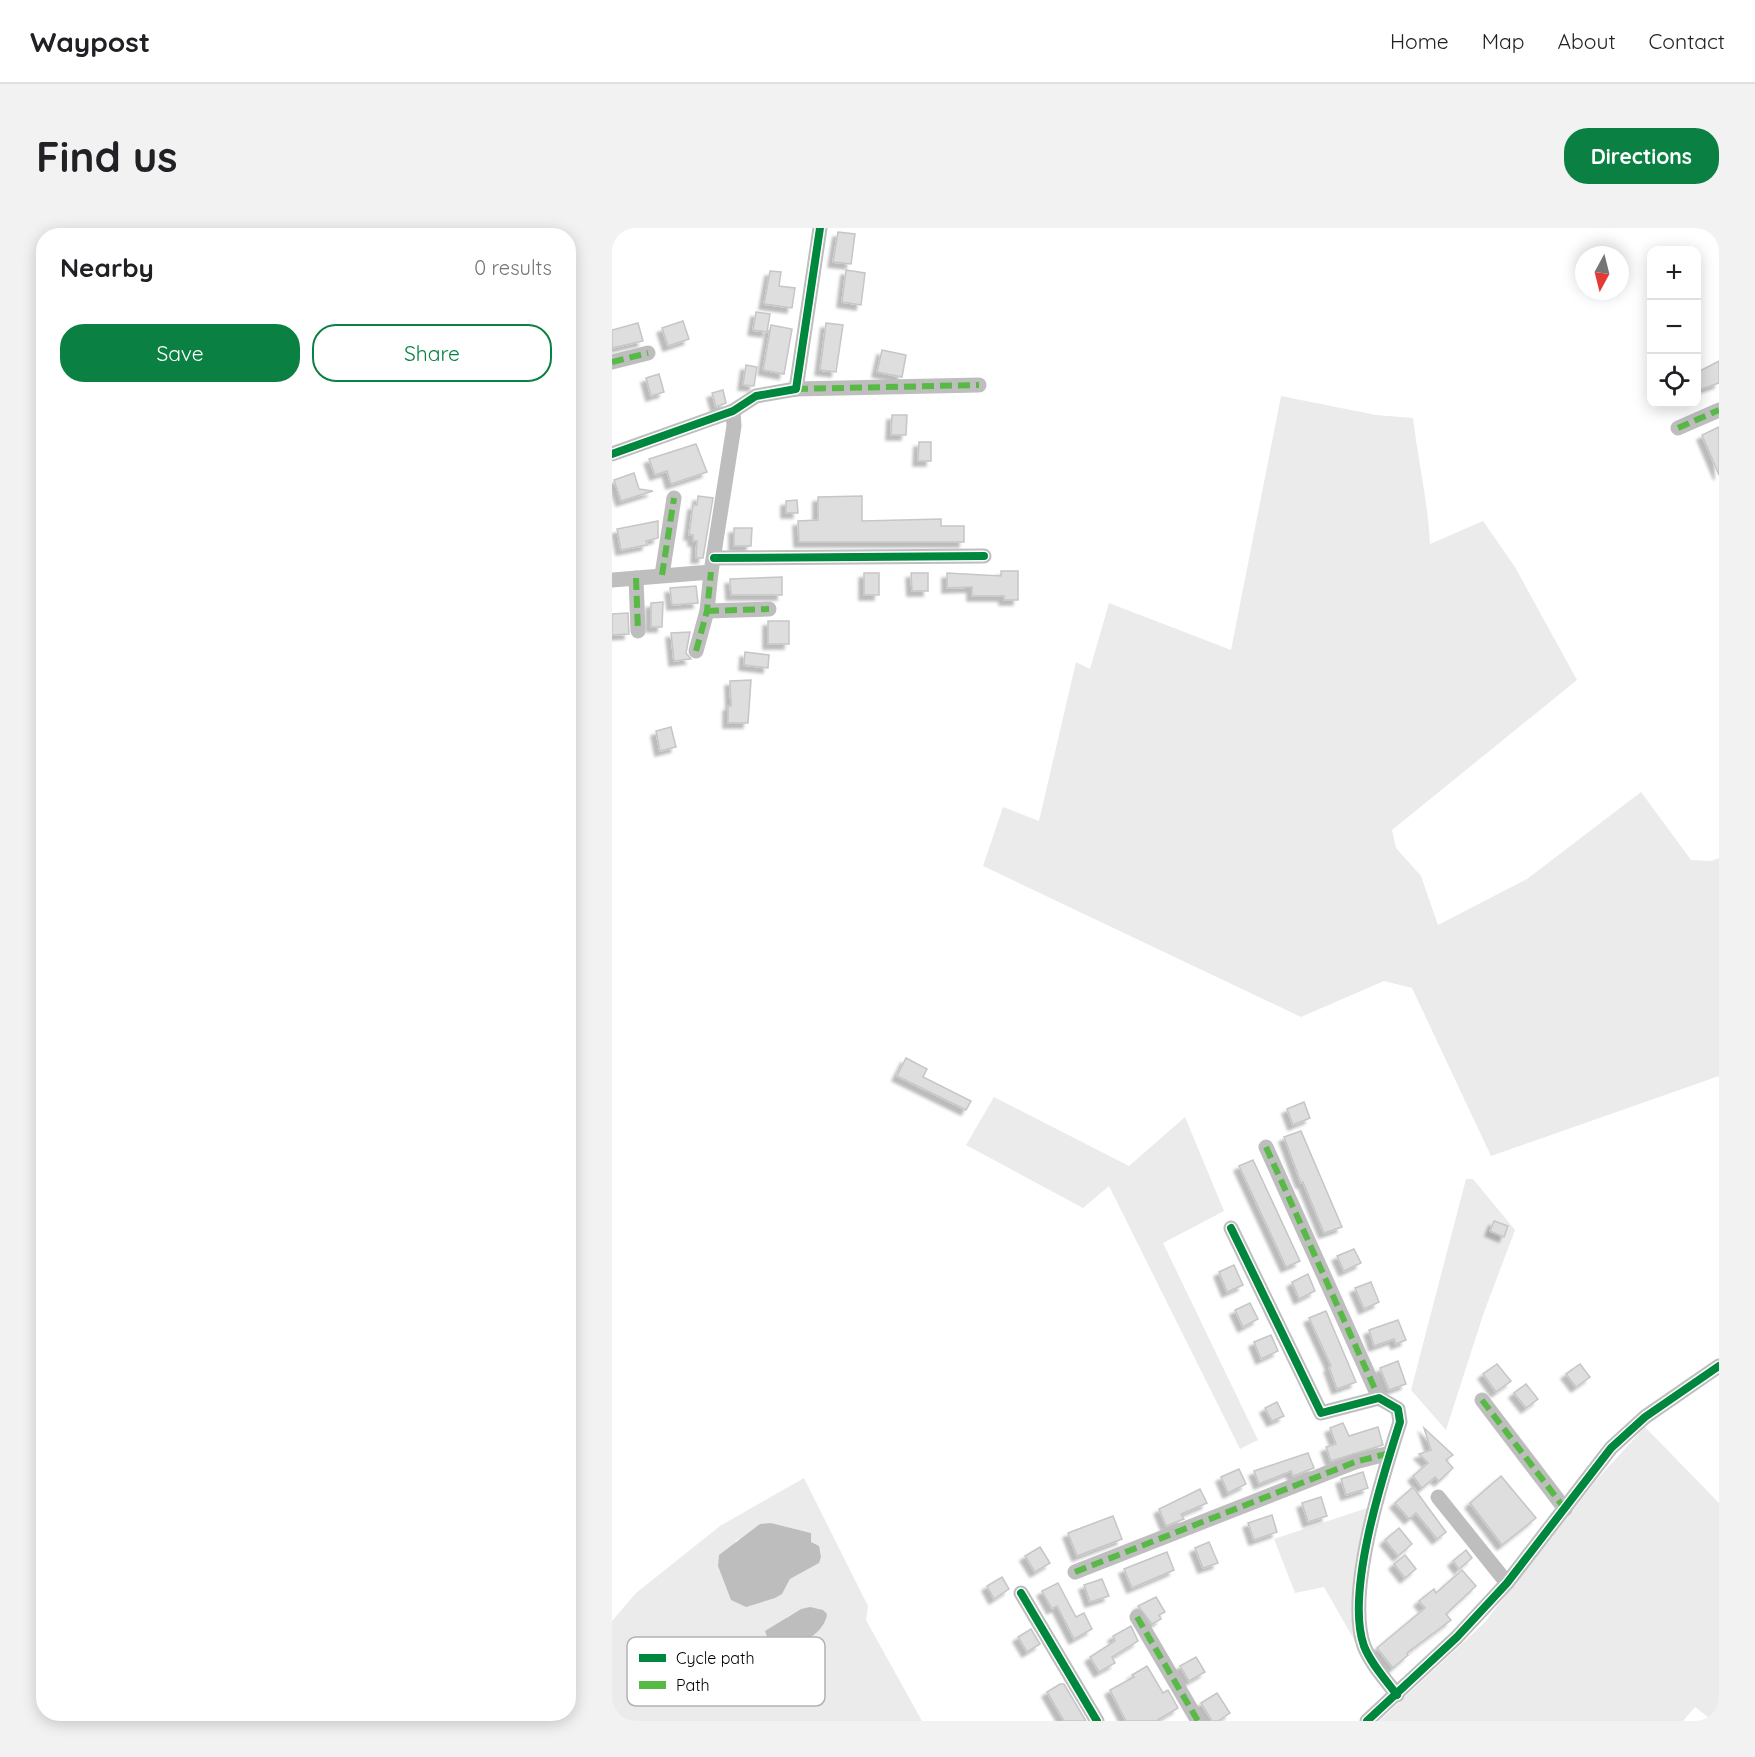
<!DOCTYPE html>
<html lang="en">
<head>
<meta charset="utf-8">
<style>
  :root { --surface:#fff; --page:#f2f2f2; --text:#202124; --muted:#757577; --line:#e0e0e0; --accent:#0b8043 }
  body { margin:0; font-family:Quicksand,sans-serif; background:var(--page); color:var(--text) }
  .controls { position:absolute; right:18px; top:18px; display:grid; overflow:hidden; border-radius:12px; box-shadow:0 3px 15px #0003 }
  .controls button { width:54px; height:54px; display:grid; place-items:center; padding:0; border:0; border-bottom:2px solid var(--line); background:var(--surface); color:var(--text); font:30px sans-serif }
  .compass { position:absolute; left:963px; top:18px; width:54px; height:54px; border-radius:50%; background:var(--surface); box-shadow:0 3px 15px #0003; rotate:187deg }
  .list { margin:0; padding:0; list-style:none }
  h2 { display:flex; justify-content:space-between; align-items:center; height:78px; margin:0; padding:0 24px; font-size:26px }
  h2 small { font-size:20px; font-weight:400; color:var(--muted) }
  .actions { display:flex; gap:12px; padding:18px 24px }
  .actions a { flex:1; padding:14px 0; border:2px solid var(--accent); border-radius:24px; text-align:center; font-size:21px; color:var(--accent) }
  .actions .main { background:var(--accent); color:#fff }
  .icon { flex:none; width:33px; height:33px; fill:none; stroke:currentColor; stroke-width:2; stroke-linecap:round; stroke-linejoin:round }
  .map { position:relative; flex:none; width:1107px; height:1493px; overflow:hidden; border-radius:24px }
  header { display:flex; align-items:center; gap:36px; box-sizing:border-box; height:84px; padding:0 30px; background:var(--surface); border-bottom:2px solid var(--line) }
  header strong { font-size:28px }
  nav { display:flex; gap:33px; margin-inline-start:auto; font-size:21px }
  .intro { display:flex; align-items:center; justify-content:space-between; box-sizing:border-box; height:144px; padding:0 36px }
  h1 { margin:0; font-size:42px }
  .button { padding:15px 27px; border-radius:24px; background:var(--accent); color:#fff; font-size:21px; font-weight:700 }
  main { display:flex; gap:36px; padding:0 36px }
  aside { flex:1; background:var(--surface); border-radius:24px; box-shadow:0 3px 15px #0003 }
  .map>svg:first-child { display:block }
  .green { fill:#ebebeb; fill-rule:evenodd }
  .water { fill:#bdbdbd }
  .building { fill:#dedede; stroke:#c6c6c6; stroke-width:1.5; filter:url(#shadow) }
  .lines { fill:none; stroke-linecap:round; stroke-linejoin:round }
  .minor { stroke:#bebebe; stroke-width:15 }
  .quiet { stroke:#58b947; stroke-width:6; stroke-dasharray:12 6; stroke-linecap:butt }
  .cycleway-casing { stroke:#fff; stroke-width:11 }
  .cycleway { stroke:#00873e; stroke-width:8 }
  .key { fill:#fff; stroke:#b2b2b2; stroke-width:1.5 }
  .key-label { font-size:16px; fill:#000 }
</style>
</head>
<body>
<header>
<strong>Waypost</strong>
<nav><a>Home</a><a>Map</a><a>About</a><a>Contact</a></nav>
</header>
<div class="intro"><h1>Find us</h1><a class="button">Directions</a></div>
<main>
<aside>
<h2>Nearby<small>0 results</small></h2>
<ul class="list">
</ul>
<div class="actions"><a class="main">Save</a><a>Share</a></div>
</aside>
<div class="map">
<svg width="1107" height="1493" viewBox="0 0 1107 1493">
  <defs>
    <filter id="shadow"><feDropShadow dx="-5" dy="5" stdDeviation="1.5" flood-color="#0004"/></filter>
  </defs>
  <rect width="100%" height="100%" fill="#fff"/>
  <!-- green -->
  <g class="green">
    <path d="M669,168l95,19 37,3c5,43 15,83 17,126l53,-23 32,46 62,113 -185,150 4,18 25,28 17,49 89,-46 114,-87 50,68 20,1 8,-3v218l-228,80 -79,-168 -28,-7 -83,36 -318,-151 20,-59 36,14 37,-159 14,7 19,-66 122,47z"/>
    <polygon points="382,869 517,938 573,889 612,983 551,1015 646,1212 628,1221 497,958 471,980 354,917"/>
    <polygon points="854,951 861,951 903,1002 871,1087 834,1202 799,1162"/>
    <polygon points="1033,1199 1107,1275 1107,1493 1101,1493 1083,1479 1071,1493 767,1493 872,1395 986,1250"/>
    <path d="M192,1250l64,128 -2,14 56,101h-310v-100l24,-28 84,-67zM159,1295l40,10v9l4,4 4,17 -29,16 -8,15 -14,6 -33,-59c15,-5 20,-17 36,-18zM189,1381l-1,34 -23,6 10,-32z"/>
    <polygon points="758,1279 744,1415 712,1359 683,1365 662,1311"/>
  </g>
  <!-- water -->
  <g class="water">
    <polygon points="159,1295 199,1305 199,1314 207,1318 209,1329 207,1335 178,1351 170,1366 163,1370 134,1379 119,1372 106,1338 107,1327 148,1296"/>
    <path d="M198,1379l13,3 4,4c-2,21 -39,41 -57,31l-5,-14 36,-22z"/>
  </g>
  <!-- building -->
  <g class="building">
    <polygon points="226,4 243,6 239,36 221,34"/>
    <polygon points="234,42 253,45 249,77 230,74"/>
    <polygon points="158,43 169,44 167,58 183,60 180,80 152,76"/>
    <polygon points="144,84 158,86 155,104 141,102"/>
    <polygon points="71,93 77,111 56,118 50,100"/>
    <polygon points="26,95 31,113 0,120 0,102"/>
    <polygon points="214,95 231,97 224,144 208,142"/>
    <polygon points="159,97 180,101 172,146 151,142"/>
    <polygon points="270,122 294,127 290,149 265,144"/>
    <polygon points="1107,133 1107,155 1084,163 1084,145"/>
    <polygon points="134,137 145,139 142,158 131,157"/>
    <polygon points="47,146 52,164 39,168 34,150"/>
    <polygon points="111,162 114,175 104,179 100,165"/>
    <polygon points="280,187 295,187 294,207 279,207"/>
    <polygon points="1107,199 1107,247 1090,207"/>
    <polygon points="307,214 319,214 319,233 306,233"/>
    <polygon points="84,216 95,244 59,256 55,243 43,247 37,231"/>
    <polygon points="22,245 27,261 41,263 9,273 2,252"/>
    <polygon points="86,268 101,270 91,330 84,330 85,313 81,313 81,307 77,307 81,277 85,277"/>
    <polygon points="250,268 250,293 329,291 329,298 352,298 352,314 187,314 186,293 206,292 206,269"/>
    <polygon points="185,272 186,285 174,285 174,273"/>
    <polygon points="46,293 46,310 34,313 35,317 9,322 5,301"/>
    <polygon points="122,300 140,300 139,318 122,318"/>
    <polygon points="389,343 406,343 406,372 392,372 392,368 360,368 360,359 335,360 335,345 389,348"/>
    <rect x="252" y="345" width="15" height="22"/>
    <polygon points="299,345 316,345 316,363 300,363"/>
    <polygon points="170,349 170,367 119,367 118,351"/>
    <polygon points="84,358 86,375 60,377 58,360"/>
    <polygon points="51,374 50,399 39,399 39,375"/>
    <polygon points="16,385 17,406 0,407 0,386"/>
    <rect x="156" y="393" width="21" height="23"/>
    <polygon points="78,404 74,425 79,431 62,433 59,405"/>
    <polygon points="133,424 157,427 156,440 132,437"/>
    <polygon points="139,452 136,495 116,495 116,478 119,478 118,453"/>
    <polygon points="59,499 64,519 48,523 44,503"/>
    <polygon points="294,830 315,841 311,849 359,873 354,882 285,848"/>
    <polygon points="692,874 698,890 681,897 675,881"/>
    <polygon points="689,903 730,999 712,1005 691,954 689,955 672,909"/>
    <polygon points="641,932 688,1033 674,1039 627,938"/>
    <polygon points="882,993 896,998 892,1009 878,1003"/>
    <polygon points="742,1021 749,1035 732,1043 725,1028"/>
    <polygon points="622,1037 631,1057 615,1064 607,1044"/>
    <polygon points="696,1046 703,1063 687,1071 680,1054"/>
    <polygon points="759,1054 767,1074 752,1081 743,1060"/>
    <polygon points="638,1075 646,1091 631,1099 623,1082"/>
    <polygon points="714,1083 744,1154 725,1161 717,1139 719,1138 697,1090"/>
    <polygon points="786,1092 794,1112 784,1116 782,1111 762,1118 757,1102"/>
    <polygon points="659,1107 666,1123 649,1131 642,1114"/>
    <polygon points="786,1133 794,1156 777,1162 768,1140"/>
    <polygon points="885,1136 899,1153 884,1164 871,1146"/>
    <polygon points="968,1136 978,1149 964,1159 954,1146"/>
    <polygon points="914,1156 926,1171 914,1180 902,1165"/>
    <polygon points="665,1174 672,1188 660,1193 653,1180"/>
    <polygon points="731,1195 737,1208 766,1199 771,1217 719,1233 714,1219 724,1216 718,1200"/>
    <polygon points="812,1200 841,1227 834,1232 841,1240 827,1253 823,1249 810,1260 801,1248 816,1235 807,1226 819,1222"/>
    <polygon points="696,1225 702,1240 681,1248 679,1243 647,1256 642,1243"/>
    <polygon points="627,1241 634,1256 616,1265 609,1249"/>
    <polygon points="751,1244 756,1260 734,1267 729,1251"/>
    <polygon points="889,1248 924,1290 890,1317 858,1275"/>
    <polygon points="801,1259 834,1304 825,1311 804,1285 797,1291 783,1275"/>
    <polygon points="588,1261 595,1275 569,1286 572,1291 554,1298 547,1281"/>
    <polygon points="709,1269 715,1288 696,1294 690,1275"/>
    <polygon points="660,1287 665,1304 642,1312 636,1295"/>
    <polygon points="501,1288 510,1311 465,1328 456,1305"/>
    <polygon points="787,1300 800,1316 786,1328 773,1312"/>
    <polygon points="597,1314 606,1335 591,1340 583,1320"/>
    <polygon points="428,1319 438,1335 423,1344 413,1328"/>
    <polygon points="854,1322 860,1330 847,1341 841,1333"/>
    <polygon points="555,1324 562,1342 520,1360 512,1341"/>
    <polygon points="793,1327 804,1341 793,1350 782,1336"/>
    <polygon points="850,1342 864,1358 834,1386 839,1392 795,1425 796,1427 781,1440 765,1420 813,1380 807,1373 822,1361 824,1365"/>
    <polygon points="390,1349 397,1361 382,1371 375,1358"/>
    <polygon points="490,1351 497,1368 478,1374 472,1357"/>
    <polygon points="446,1355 464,1389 472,1385 480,1401 462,1411 445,1378 440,1381 430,1363"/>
    <polygon points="544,1369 553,1384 547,1387 549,1391 540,1396 526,1378"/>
    <polygon points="519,1398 526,1413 500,1429 503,1435 487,1444 478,1429 503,1413 501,1408"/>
    <polygon points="419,1401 428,1416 415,1424 406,1409"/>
    <polygon points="584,1429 593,1444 577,1453 568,1438"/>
    <polygon points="535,1438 551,1465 556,1462 566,1480 544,1493 514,1493 498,1462 522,1449 520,1447"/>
    <polygon points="448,1456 452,1456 474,1493 452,1493 435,1464"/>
    <polygon points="605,1465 618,1485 606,1493 600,1493 589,1475"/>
  </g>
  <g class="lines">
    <!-- minor -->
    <g class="minor">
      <polyline points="0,134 36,125"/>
      <polyline points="184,161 367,157"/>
      <polyline points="1066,200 1107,182"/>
      <polyline points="0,226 121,183 144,168 184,161 208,0"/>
      <polyline points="102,330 372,328"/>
      <polyline points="50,347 62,270"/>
      <polyline points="24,350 26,403"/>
      <polyline points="0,352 99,344 122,198 121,183"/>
      <polyline points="95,383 157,381"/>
      <polyline points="84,423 95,383 99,344"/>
      <polyline points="654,919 767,1170"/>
      <path d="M619,1000l90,185 58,-15 19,11 2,13c-17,53 -55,171 -36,224 7,18 22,34 33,49"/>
      <polyline points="870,1172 953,1281"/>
      <polyline points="826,1269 895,1355"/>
      <polyline points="463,1344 743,1234 778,1225"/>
      <polyline points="409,1365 485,1493"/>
      <polyline points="525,1389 586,1493"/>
      <polyline points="755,1493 845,1409 895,1355 999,1220 1033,1189 1107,1138"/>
    </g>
    <!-- quiet -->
    <g class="quiet">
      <polyline points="0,134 36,125"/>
      <polyline points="184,161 367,157"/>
      <polyline points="1066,200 1107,182"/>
      <polyline points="50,347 62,270"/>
      <polyline points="24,350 26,403"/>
      <polyline points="95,383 157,381"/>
      <polyline points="84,423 95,383 99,344"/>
      <polyline points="654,919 767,1170"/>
      <polyline points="870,1172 953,1281"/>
      <polyline points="463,1344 743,1234 778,1225"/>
      <polyline points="525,1389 586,1493"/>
    </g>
    <defs>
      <g id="cycleway">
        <polyline points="0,226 121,183 144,168 184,161 208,0"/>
        <polyline points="102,330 372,328"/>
        <path d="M619,1000l90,185 58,-15 19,11 2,13c-17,53 -55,171 -36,224 7,18 22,34 33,49"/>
        <polyline points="409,1365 485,1493"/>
        <polyline points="755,1493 845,1409 895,1355 999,1220 1033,1189 1107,1138"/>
      </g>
    </defs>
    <!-- cycleway casing -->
    <use href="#cycleway" class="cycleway-casing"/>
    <!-- cycleway -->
    <use href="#cycleway" class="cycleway"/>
  </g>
  <!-- legend -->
  <rect x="15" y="1409" width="198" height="69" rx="9" class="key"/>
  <rect x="27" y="1426" width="27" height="8" fill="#00873e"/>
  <rect x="27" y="1453" width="27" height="8" fill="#58b947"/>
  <g class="key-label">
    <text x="64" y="1436">Cycle path</text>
    <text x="64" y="1463">Path</text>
  </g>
</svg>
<div class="controls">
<button>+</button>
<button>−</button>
<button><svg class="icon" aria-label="locate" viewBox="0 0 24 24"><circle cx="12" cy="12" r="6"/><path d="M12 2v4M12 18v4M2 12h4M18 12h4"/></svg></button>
</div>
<svg class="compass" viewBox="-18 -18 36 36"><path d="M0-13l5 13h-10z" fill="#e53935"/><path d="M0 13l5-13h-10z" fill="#757577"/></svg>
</div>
</main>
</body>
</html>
